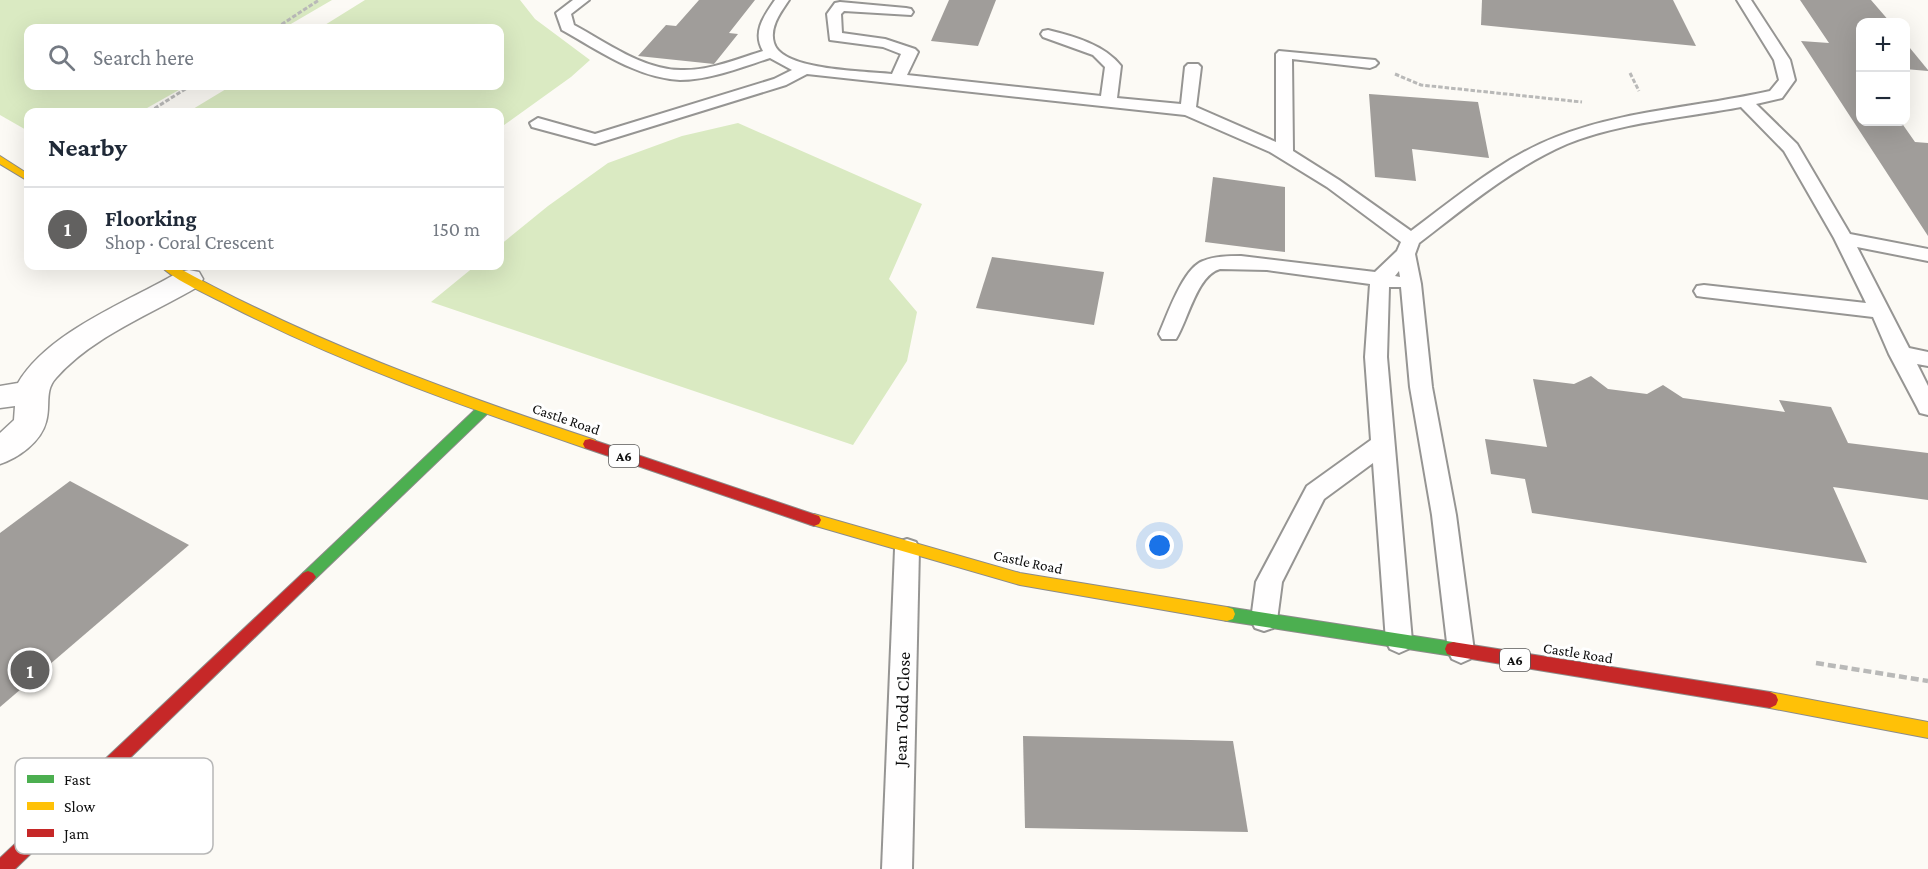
<!DOCTYPE html>
<html lang="en">
<head>
<meta charset="utf-8">
<style>
  :root { --surface:#fff; --page:#f6f6f7; --text:#1f2937; --muted:#747a83; --line:#e0e1e3; --accent:#626160 }
  body { margin:0; font-family:"Crimson Pro",serif; background:var(--page); color:var(--text) }
  .controls { position:absolute; right:18px; top:18px; display:grid; overflow:hidden; border-radius:12px; box-shadow:0 6px 24px #0002 }
  .controls button { width:54px; height:54px; display:grid; place-items:center; padding:0; border:0; border-bottom:2px solid var(--line); background:var(--surface); color:var(--text); font:30px sans-serif }
  .you { position:absolute; left:1160px; top:546px; width:21px; height:21px; margin:-15px; border:4px solid #fff; border-radius:50%; background:#1a73e8; box-shadow:0 0 0 9px #1a73e833 }
  .badge { display:grid; place-items:center; width:39px; height:39px; border-radius:50%; background:var(--accent); color:#fff; font-size:20px; font-weight:700 }
  .pin { position:absolute; translate:-50% -50%; border:3px solid #fff; box-shadow:0 2px 6px #0006 }
  .list { margin:0; padding:0; list-style:none }
  h2 { display:flex; justify-content:space-between; align-items:center; height:78px; margin:0; padding:0 24px; font-size:26px }
  h2 small { font-size:20px; font-weight:400; color:var(--muted) }
  .list li { display:grid; grid-template-columns:39px 1fr auto; gap:18px; align-items:center; box-sizing:border-box; height:84px; padding:0 24px; border-top:2px solid var(--line) }
  .list b { display:block; font-size:22px; white-space:nowrap }
  .list p { margin:0; font-size:20px; white-space:nowrap; color:var(--muted) }
  .list em { font-size:20px; font-style:normal; color:var(--muted) }
  .icon { flex:none; width:33px; height:33px; fill:none; stroke:currentColor; stroke-width:2; stroke-linecap:round; stroke-linejoin:round }
  .map { position:relative; flex:none; width:1928px; height:869px; overflow:hidden }
  .search { position:absolute; background:var(--surface); box-shadow:0 6px 24px #0002; left:24px; top:24px; width:480px; height:66px; display:flex; align-items:center; gap:15px; box-sizing:border-box; padding:0 21px; border-radius:12px; color:var(--muted); font-size:22px }
  .panel { position:absolute; background:var(--surface); box-shadow:0 6px 24px #0002; left:24px; top:108px; width:480px; height:162px; border-radius:12px }
  .map>svg:first-child { display:block }
  .forest { fill:#daeac2 }
  .building { fill:#a09d9a }
  .lines { fill:none; stroke-linecap:round; stroke-linejoin:round }
  .lane-casing { stroke:#969593; stroke-width:4 }
  .street-casing { stroke:#969593; stroke-width:3 }
  .fast-casing { stroke:#8c8b89; stroke-width:2 }
  .slow-casing { stroke:#8c8b89; stroke-width:2 }
  .jam-casing { stroke:#8c8b89; stroke-width:2 }
  .path-far1 { stroke:#b9b9b8; stroke-width:3; stroke-dasharray:4.5 2; stroke-linecap:butt }
  .path { stroke:#b9b9b8; stroke-width:4.5; stroke-dasharray:8 4; stroke-linecap:butt }
  .lane { fill:#fffefe; fill-rule:evenodd }
  .street { fill:#fffefe; fill-rule:evenodd }
  .fast { fill:#4caf50; fill-rule:evenodd }
  .slow { fill:#ffc107; fill-rule:evenodd }
  .jam { fill:#c62828; fill-rule:evenodd }
  .labels { text-anchor:middle; stroke-width:6; stroke-linejoin:round; paint-order:stroke }
  .shield { fill:#fff; stroke:#575757; stroke-width:1.5 }
  .shield-label { font-size:14px; font-weight:bold; fill:#0f0f0f }
  .street-label { font-size:15px; fill:#0f0f0f; stroke:#fff }
  .near-street-label { font-size:18px; fill:#0f0f0f; stroke:#fff }
  .key { fill:#fff; stroke:#b7b7b7; stroke-width:1.5 }
  .key-label { font-size:16px; fill:#0f0f0f }
</style>
</head>
<body>
<div class="map">
<svg width="1928" height="869" viewBox="0 0 1928 869">
  <rect width="100%" height="100%" fill="#fcfaf5"/>
  <!-- forest -->
  <g class="forest">
    <polygon points="0,0 332,0 284,28 28,28 28,86 186,86 140,112 28,112 28,131 0,115"/>
    <polygon points="365,0 520,0 535,19 590,60 571,77 500,128 500,112 188,112 231,86 500,86 500,28 320,28"/>
    <polygon points="738,123 922,204 889,279 917,312 907,361 853,445 431,302 475,266 500,266 500,245 548,206 608,163 682,136"/>
  </g>
  <!-- building -->
  <g class="building">
    <polygon points="699,0 755,0 729,33 738,34 714,64 638,56 666,25 676,26"/>
    <polygon points="949,0 996,0 978,46 931,41"/>
    <polygon points="1482,0 1673,0 1696,46 1481,25"/>
    <polygon points="1800,0 1871,0 1890,22 1860,22 1860,122 1901,122 1915,142 1928,143 1928,236 1801,41 1829,43"/>
    <polygon points="1905,42 1928,70 1928,71 1905,69"/>
    <polygon points="1369,94 1478,102 1489,158 1412,149 1416,181 1375,177"/>
    <polygon points="1213,177 1285,187 1285,252 1205,242"/>
    <polygon points="992,257 1104,272 1094,325 976,308"/>
    <polygon points="1591,376 1608,389 1647,394 1663,385 1683,398 1785,412 1779,400 1831,407 1848,443 1928,453 1928,500 1833,487 1867,563 1532,513 1525,479 1491,474 1485,439 1547,447 1533,379 1574,384"/>
    <polygon points="70,481 189,545 0,707 0,533"/>
    <polygon points="1023,736 1233,741 1248,832 1025,828"/>
  </g>
  <g class="lines">
    <defs>
      <g id="lane">
        <path d="M573,0h16l-18,14 3,11c32,17 69,45 107,45 28,1 56,-11 82,-19 -11,-19 1,-35 12,-51h14c-8,12 -20,27 -15,43 8,28 93,28 118,31l9,-20 -18,-7 -53,-7 -3,-26 8,-11 5,-1 66,6 5,1 2,3 -2,3 -67,-4 -3,3 1,19 43,6 30,10 3,3 -11,23 194,21 4,-29 -12,-12 -50,-18 -2,-3 2,-3 5,-1c25,6 57,15 73,36l-4,32 64,6 4,-37 3,-3h10l3,3 -5,40 80,35v-88l3,-3 96,9 3,3 -3,3 -5,2 -78,-9 1,92 46,29 72,51c46,-34 91,-73 145,-94 68,-27 144,-30 214,-46l9,-11 -5,-20 -37,-60h14l39,60 5,20 -13,18 -26,6 41,40 53,90 78,15v12l-71,-14 52,101 19,4v14l-11,-2 11,22v29l-8,-2 -3,-6 -28,-53 -16,-37 -169,-20 -7,-1 -3,-5 3,-5 7,-1 162,18 -32,-65 -50,-87 -43,-44c-58,11 -119,15 -174,37 -55,24 -101,63 -148,99l-4,11 6,30 11,103 24,128 18,136 -4,8 -9,4 -9,-4 -4,-8 -16,-136 -22,-128 -9,-100h-12l-2,70 25,284 -4,8 -9,4 -9,-4 -4,-8 -13,-178 -49,36 -42,83 -5,38 -4,8 -9,3 -9,-3 -4,-8 5,-38 51,-96 64,-46 -6,-83 5,-73 -103,-14 -47,-1c-23,6 -32,51 -44,70h-14l-3,-5c8,-18 24,-66 44,-73 12,-5 25,-5 38,-5l134,16 22,-21 4,-9 -74,-55 -57,-35 -85,-37 -378,-41 -21,11 -191,59 -63,-17 -2,-4 8,-5 57,16 179,-55 18,-9 -22,-12c-28,9 -60,22 -90,22 -43,-2 -82,-30 -118,-50l-6,-17zM1399,271l1,6 -5,-1z"/>
        <polygon points="907,539 916,542 919,549 912,869 882,869 895,549 898,542"/>
      </g>
      <path id="street" d="M189,270l10,2 4,7 -4,7c-47,28 -106,50 -143,92 -12,13 -5,28 -10,44 -5,20 -28,36 -46,42v-31l14,-13 1,-14 -15,2v-22l18,-3c31,-52 110,-81 161,-111z"/>
      <g id="fast">
        <polygon points="484,404 491,409 489,412 313,581 308,583 303,581 300,577 303,573 479,406"/>
        <polygon points="1227,607 1453,642 1459,644 1461,649 1459,654 1453,656 1227,621 1221,619 1219,614 1221,609"/>
      </g>
      <g id="slow">
        <polygon points="0,156 28,174 28,181 0,164"/>
        <path d="M161,266h14c133,74 275,126 420,174l2,4 -2,4h-10c-120,-41 -239,-83 -353,-141 -17,-9 -59,-27 -71,-41z"/>
        <polygon points="814,514 1020,573 1227,607 1233,609 1235,614 1233,619 1227,621 1020,585 809,524 807,520 809,516"/>
        <polygon points="1770,692 1928,722 1928,738 1770,708 1764,705 1762,700 1764,695"/>
      </g>
      <g id="jam">
        <polygon points="590,439 819,516 821,520 819,524 814,526 585,448 583,444 585,440"/>
        <polygon points="308,571 313,573 316,577 313,581 15,869 0,869 0,858 303,573"/>
        <polygon points="1453,642 1770,692 1776,695 1778,700 1776,705 1770,708 1453,656 1447,654 1445,649 1447,644"/>
      </g>
    </defs>
    <!-- lane casing -->
    <use href="#lane" class="lane-casing"/>
    <!-- street casing -->
    <use href="#street" class="street-casing"/>
    <!-- fast casing -->
    <use href="#fast" class="fast-casing"/>
    <!-- slow casing -->
    <use href="#slow" class="slow-casing"/>
    <!-- jam casing -->
    <use href="#jam" class="jam-casing"/>
    <!-- path-far1 -->
    <g class="path-far1">
      <polyline points="276,28 319,0"/>
      <polyline points="1630,73 1639,91"/>
      <polyline points="1395,74 1421,85 1582,102"/>
      <polyline points="149,112 190,86"/>
    </g>
    <!-- path -->
    <polyline class="path" points="1816,663 1928,681"/>
    <!-- lane -->
    <use href="#lane" class="lane"/>
    <!-- street -->
    <use href="#street" class="street"/>
    <!-- fast -->
    <use href="#fast" class="fast"/>
    <!-- slow -->
    <use href="#slow" class="slow"/>
    <!-- jam -->
    <use href="#jam" class="jam"/>
  </g>
  <g class="labels">
    <!-- shield labels -->
    <g class="shield">
      <rect x="609" y="445" width="30" height="22" rx="4.5"/>
      <rect x="1500" y="649" width="30" height="22" rx="4.5"/>
    </g>
    <g class="shield-label">
      <text x="624" y="461">A6</text>
      <text x="1515" y="665">A6</text>
    </g>
    <!-- street labels -->
    <g class="street-label">
      <text transform="translate(566 419) rotate(19)" y="5">Castle Road</text>
      <text transform="translate(1028 562) rotate(12)" y="5">Castle Road</text>
      <text transform="translate(1578 653) rotate(9)" y="5">Castle Road</text>
    </g>
    <!-- near-street labels -->
    <g class="near-street-label">
      <text transform="translate(902 709) rotate(-88)" y="6">Jean Todd Close</text>
    </g>
  </g>
  <!-- legend -->
  <rect x="15" y="758" width="198" height="96" rx="9" class="key"/>
  <rect x="27" y="775" width="27" height="8" fill="#4caf50"/>
  <rect x="27" y="802" width="27" height="8" fill="#ffc107"/>
  <rect x="27" y="829" width="27" height="8" fill="#c62828"/>
  <g class="key-label">
    <text x="64" y="785">Fast</text>
    <text x="64" y="812">Slow</text>
    <text x="64" y="839">Jam</text>
  </g>
</svg>
<div class="controls">
<button>+</button>
<button>−</button>
</div>
<div class="you"></div>
<div class="pin badge" style="left:30px;top:670px">1</div>
<div class="search"><svg class="icon" aria-label="search" viewBox="0 0 24 24"><circle cx="10" cy="10" r="6"/><path d="M15 15l6 6"/></svg>Search here</div>
<section class="panel">
<h2>Nearby<small></small></h2>
<ul class="list">
<li><span class="badge">1</span><div><b>Floorking</b><p>Shop · Coral Crescent</p></div><em>150 m</em></li>
</ul>
</section>
</div>
</body>
</html>
